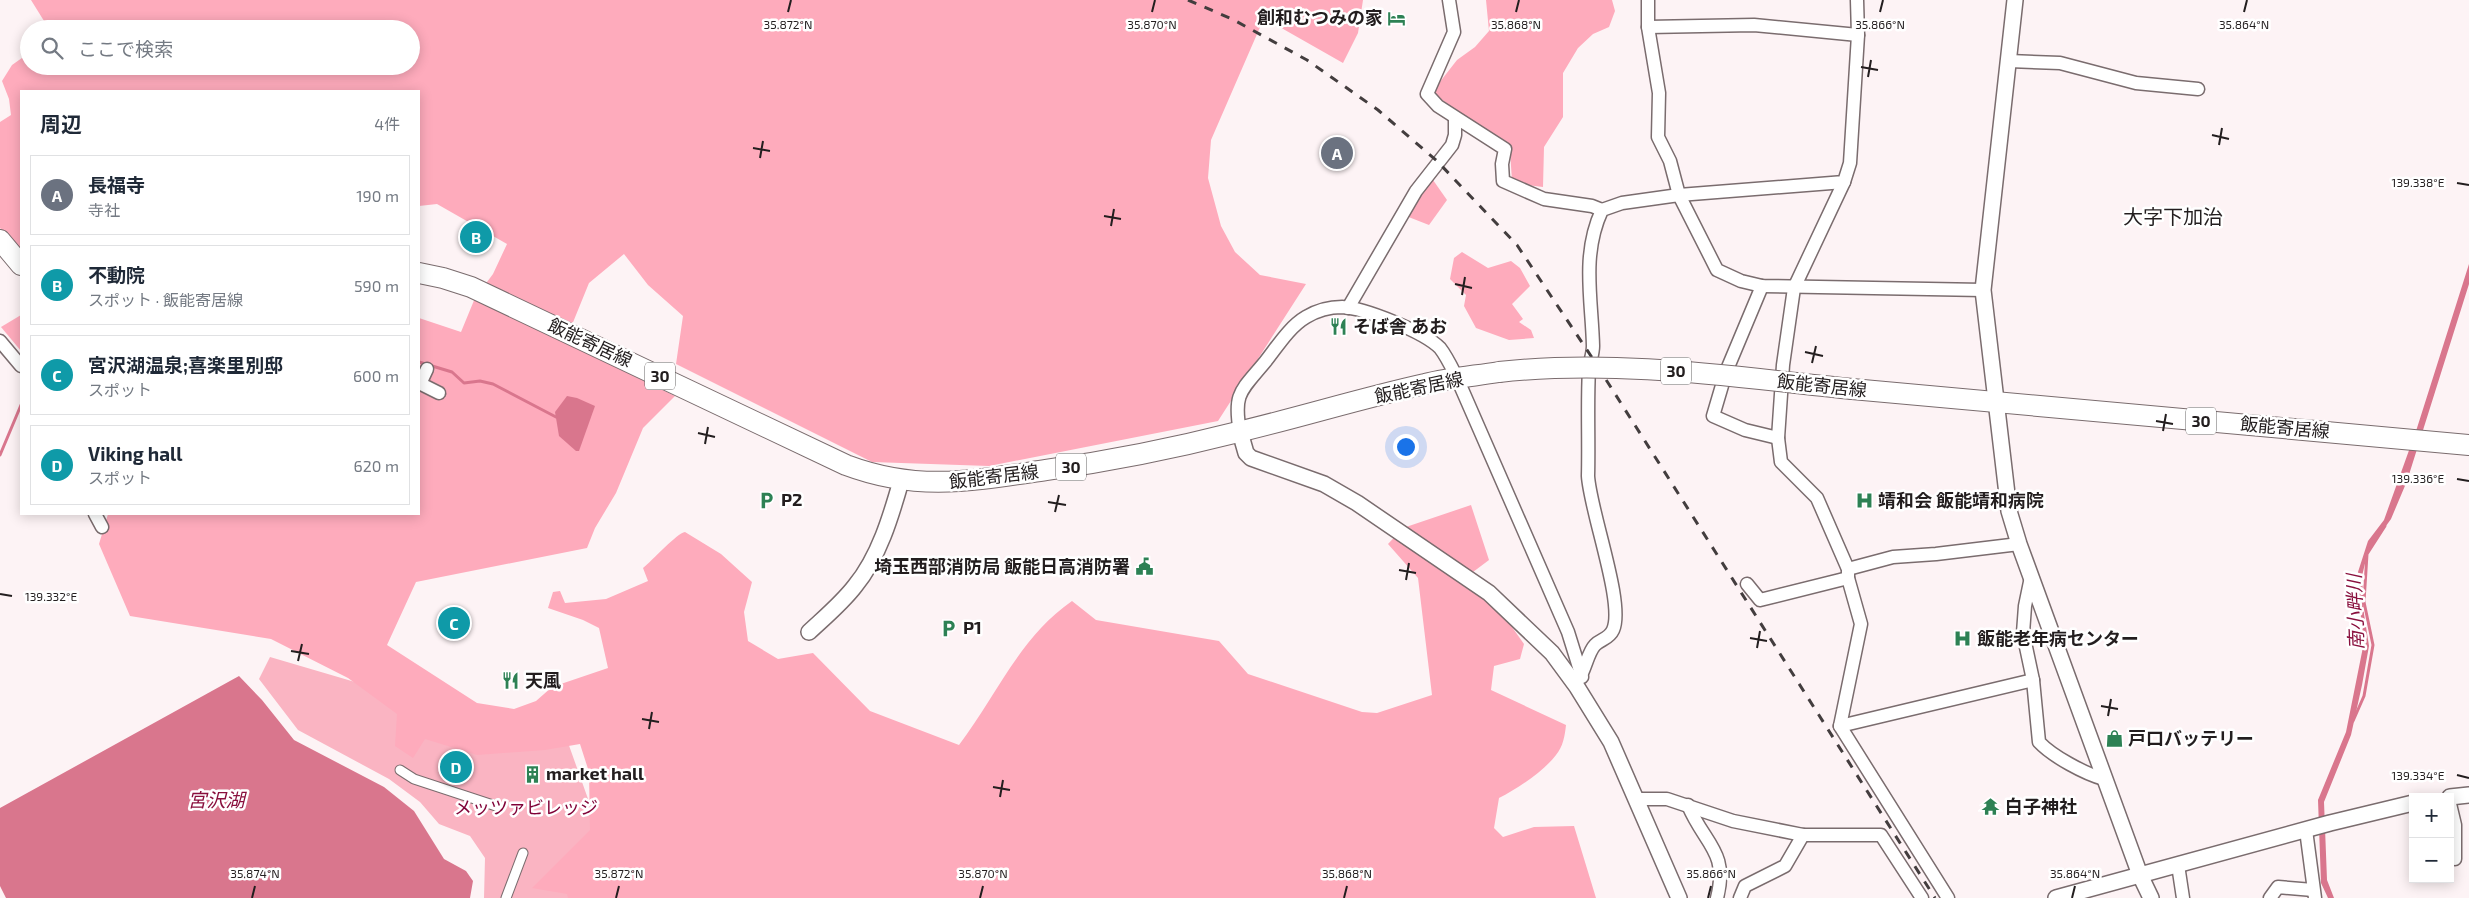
<!DOCTYPE html>
<html lang="ja">
<head>
<meta charset="utf-8">
<style>
  :root { --surface:#fff; --page:#f6f6f7; --text:#1f2937; --muted:#747a83; --line:#e0e1e3; --accent:#2d8154 }
  body { margin:0; font-family:"Exo 2","Noto Sans JP",sans-serif; background:var(--page); color:var(--text) }
  .controls { position:absolute; right:15px; bottom:15px; display:grid; overflow:hidden; border-radius:0px; box-shadow:0 2px 12px #0003 }
  .controls button { width:45px; height:45px; display:grid; place-items:center; padding:0; border:0; border-bottom:1px solid var(--line); background:var(--surface); color:var(--text); font:25px sans-serif }
  .you { position:absolute; left:1405px; top:446px; width:18px; height:18px; margin:-12px; border:4px solid #fff; border-radius:50%; background:#1a73e8; box-shadow:0 0 0 8px #1a73e833 }
  .badge { display:grid; place-items:center; width:32px; height:32px; border-radius:50%; background:var(--accent); color:#fff; font-size:16px; font-weight:700 }
  .pin { position:absolute; translate:-50% -50%; border:2px solid #fff; box-shadow:0 1px 5px #0006 }
  .list { margin:0; padding:0; list-style:none }
  h2 { display:flex; justify-content:space-between; align-items:center; height:65px; margin:0; padding:0 20px; font-size:21px }
  h2 small { font-size:16px; font-weight:400; color:var(--muted) }
  .list li { display:grid; grid-template-columns:32px 1fr auto; gap:15px; align-items:center; box-sizing:border-box; height:80px; margin:0 10px 10px; padding:0 10px; border:1px solid var(--line); border-radius:0px }
  .list b { display:block; font-size:19px; white-space:nowrap }
  .list p { margin:0; font-size:16px; white-space:nowrap; color:var(--muted) }
  .list em { font-size:16px; font-style:normal; color:var(--muted) }
  .icon { flex:none; width:28px; height:28px; fill:none; stroke:currentColor; stroke-width:2; stroke-linecap:round; stroke-linejoin:round }
  .map { position:relative; flex:none; width:2469px; height:898px; overflow:hidden }
  .search { position:absolute; background:var(--surface); box-shadow:0 2px 12px #0003; left:20px; top:20px; width:400px; height:55px; display:flex; align-items:center; gap:12px; box-sizing:border-box; padding:0 18px; border-radius:28px; color:var(--muted); font-size:19px }
  .panel { position:absolute; background:var(--surface); box-shadow:0 2px 12px #0003; left:20px; top:90px; width:400px; height:425px; border-radius:0px }
  .map>svg:first-child { display:block }
  .green { fill:#fab4c2 }
  .forest { fill:#feabbc }
  .water { fill:#d9768d }
  .lines { fill:none; stroke-linecap:round; stroke-linejoin:round }
  .stream { stroke:#d9768d; stroke-width:3 }
  .pedestrian-casing { stroke:#7a6c6e; stroke-width:11 }
  .minor-casing { stroke:#7a6c6e; stroke-width:15 }
  .tertiary-casing { stroke:#7a6c6e; stroke-width:18 }
  .primary-casing { stroke:#7a6c6e; stroke-width:22 }
  .pedestrian { stroke:#fff; stroke-width:9 }
  .minor { stroke:#fff; stroke-width:12 }
  .tertiary { stroke:#fff; stroke-width:15 }
  .primary { stroke:#fff; stroke-width:20 }
  .rail { stroke:#433d3e; stroke-width:3; stroke-dasharray:9 9; stroke-linecap:butt }
  .primary-bridge-casing { stroke:#7a6c6e; stroke-width:22; stroke-linecap:butt }
  .primary-bridge { stroke:#fff; stroke-width:20 }
  .ticks { fill:none; stroke:#231e1f; stroke-width:2 }
  .labels { text-anchor:middle; stroke-width:5; stroke-linejoin:round; paint-order:stroke }
  .shield { fill:#fff; stroke:#656262; stroke-width:1 }
  .shield-label { font-size:16px; font-weight:bold; fill:#231e1f }
  .poi-label { font-size:18px; font-weight:bold; fill:#231e1f; stroke:#fff; text-anchor:start }
  .street-label { font-size:18px; fill:#231e1f; stroke:#fff }
  .park-label { font-size:18px; fill:#7f0036; stroke:#fff }
  .water-label { font-size:19px; font-style:italic; fill:#890f3d; stroke:#fff }
  .quarter-label { font-size:20px; fill:#231e1f; stroke:#fff }
  .ticks-label { font-size:12px; text-anchor:middle; fill:#231e1f; stroke:#fff; stroke-width:5; stroke-linejoin:round; paint-order:stroke }
</style>
</head>
<body>
<div class="map">
<svg width="2469" height="898" viewBox="0 0 2469 898">
  <rect width="100%" height="100%" fill="#fdf3f5"/>
  <!-- green -->
  <polygon class="green" points="270,657 372,687 566,737 603,841 593,898 484,898 485,858 470,836 439,824 420,802 389,779 298,730 259,679"/>
  <!-- forest -->
  <g class="forest">
    <path d="M31,0h1332l-5,33 -15,30 -79,-45 -53,122 -3,38 13,48 14,26 25,23 46,9 -88,137 -229,45 -117,-4 -196,-98 7,-48 -35,-31 -24,-31 -35,29 -24,59 110,54 -32,32 -27,65 -21,35 -8,20 -171,34 -29,63 90,58 37,6 22,-8 16,-14 56,-19 -9,-40 -16,-8 -35,-12 5,-16 7,-1 5,12 41,-4 42,-18 -5,-13c9,-7 34,-35 42,-36l36,22 31,28 -8,30 4,29 30,18 35,-6 57,58 89,34c37,-49 61,-108 113,-144l24,19 123,21 29,33 114,38 15,1 55,-18 -14,-117 -30,-34 15,-16 68,-23 18,55 -16,12 51,72 -4,15 -26,7 -3,24 75,35c-1,10 -3,22 -10,30 -12,16 -39,34 -57,43l-5,30 9,9 31,-10 40,-1 22,72h-1028l-1,-4 -35,-6 58,-58 -1,-58 -9,-28 -35,6 -68,5 -52,-16 -12,19 -18,-12 2,-32 -49,-36 -77,-39 -141,-23 -31,-72 9,-30h311v-196l42,14 14,-34 18,-24 14,-30 -70,-40 -18,2v-115h-398v162l-21,-25v-106l11,-7 -2,-16 -7,-18 10,-16 17,-12v13h382v-37h-362z"/>
    <polygon points="1486,0 1612,0 1615,11 1609,27 1593,34 1578,48 1563,73 1563,117 1544,147 1543,187 1527,185 1512,180 1510,152 1432,92 1457,60 1475,47 1489,31"/>
    <polygon points="1428,180 1433,180 1447,200 1429,225 1406,216"/>
    <polygon points="1462,252 1488,268 1511,261 1520,268 1530,286 1512,304 1523,319 1519,322 1531,330 1534,338 1509,340 1476,328 1464,306 1466,295 1450,279 1454,258"/>
    <polygon points="21,315 21,351 1,327"/>
  </g>
  <!-- water -->
  <g class="water">
    <polygon points="2469,264 2469,284 2407,481 2391,519 2368,551 2362,576 2364,614 2369,646 2362,685 2351,735 2324,802 2327,880 2334,898 2328,898 2321,883 2318,800 2346,732 2364,642 2359,601 2358,572 2368,541 2384,520 2417,428"/>
    <polygon points="567,396 577,398 595,406 579,451 576,451 559,436 555,412"/>
    <polygon points="239,676 262,700 294,740 384,787 414,811 444,859 466,871 473,881 470,898 6,898 0,886 0,808"/>
  </g>
  <g class="lines">
    <!-- stream -->
    <g class="stream">
      <polyline points="419,362 452,372 464,383 480,381 493,384 556,417"/>
      <polyline points="0,455 21,405"/>
      <polyline points="2353,721 2364,696 2373,645 2364,602 2367,554 2385,526"/>
    </g>
    <defs>
      <g id="pedestrian">
        <polyline points="400,770 414,779 496,806"/>
        <polyline points="506,898 523,853"/>
      </g>
      <g id="minor">
        <polyline points="1449,0 1454,32 1427,94 1438,106 1505,149 1502,164 1503,181 1544,199 1592,206 1602,210"/>
        <polyline points="1648,0 1648,27 1659,93 1658,137 1670,161 1679,195 1717,270 1741,281 1762,286 1983,290"/>
        <polyline points="1648,27 1754,25 1858,35"/>
        <polyline points="2009,61 2060,63 2136,83 2198,89"/>
        <polyline points="1844,182 1794,288 1783,365 1778,438 1781,462 1817,498 1848,569 1848,578 1861,624 1840,726 1948,898"/>
        <polyline points="1762,286 1726,372 1713,416 1745,430 1778,438"/>
        <polyline points="1348,308 1416,191 1452,145 1455,135 1455,118"/>
        <polyline points="0,341 21,366"/>
        <polyline points="419,383 439,393"/>
        <polyline points="420,384 427,369"/>
        <path d="M1240,432c-7,-39 1,-41 25,-70 12,-15 24,-35 41,-45 10,-6 24,-10 36,-10 23,1 82,25 98,41 7,9 12,20 17,30l111,254 14,45"/>
        <polyline points="95,514 102,527"/>
        <polyline points="1848,569 1893,557 1936,554 2019,544"/>
        <path d="M2031,577l-6,29 -2,27 10,47 6,62c13,14 46,32 65,37"/>
        <polyline points="1747,584 1760,600 1848,578"/>
        <path d="M1582,673c4,-8 7,-22 13,-28 6,-6 14,-6 18,-15 12,-26 -23,-119 -25,-154 1,-36 -1,-72 1,-107 1,-8 4,-15 4,-23 -1,-46 -12,-91 9,-136l20,-7 57,-8 165,-13 6,-19 8,-128 -1,-35"/>
        <polyline points="1840,726 2033,680"/>
        <polyline points="1638,799 1667,799 1733,821 1803,835 1881,835 1922,898"/>
        <polyline points="2450,804 2455,825 2455,859"/>
        <path d="M1688,805c16,39 41,46 29,93"/>
        <polyline points="2306,830 2315,898"/>
        <polyline points="2178,865 2183,898"/>
        <polyline points="1740,898 1745,886 1785,866 1803,835"/>
        <polyline points="2270,898 2278,887 2313,890"/>
      </g>
      <g id="tertiary">
        <polyline points="2015,0 1983,290 2009,511 2019,544 2140,875 2151,898"/>
        <polyline points="1240,432 1246,453 1251,458 1324,484 1357,503 1489,593 1552,653 1577,687 1611,742 1679,898"/>
        <path d="M809,632c16,-15 33,-29 46,-46 24,-29 36,-70 46,-105"/>
        <polyline points="2450,797 2469,795"/>
        <polyline points="2056,898 2330,823 2413,803"/>
      </g>
      <g id="primary">
        <polyline points="0,240 21,265"/>
        <path d="M419,273l24,5 28,9 375,178c72,27 126,16 200,5 65,-9 129,-22 192,-38 63,-15 124,-34 187,-48 24,-6 49,-8 74,-12"/>
        <polyline points="1852,389 2469,445"/>
      </g>
    </defs>
    <!-- pedestrian casing -->
    <use href="#pedestrian" class="pedestrian-casing"/>
    <!-- minor casing -->
    <use href="#minor" class="minor-casing"/>
    <!-- tertiary casing -->
    <use href="#tertiary" class="tertiary-casing"/>
    <!-- primary casing -->
    <use href="#primary" class="primary-casing"/>
    <!-- pedestrian -->
    <use href="#pedestrian" class="pedestrian"/>
    <!-- minor -->
    <use href="#minor" class="minor"/>
    <!-- tertiary -->
    <use href="#tertiary" class="tertiary"/>
    <!-- primary -->
    <use href="#primary" class="primary"/>
    <!-- rail -->
    <polyline class="rail" points="1188,0 1232,19 1307,60 1378,110 1437,161 1517,245 1591,356 1935,898"/>
    <defs>
      <path id="primary-bridge" d="M1499,372c118,-13 236,5 353,17"/>
    </defs>
    <!-- primary-bridge casing -->
    <use href="#primary-bridge" class="primary-bridge-casing"/>
    <!-- primary-bridge -->
    <use href="#primary-bridge" class="primary-bridge"/>
  </g>
  <!-- ticks -->
  <path class="ticks" d="M788,12l3,-12M1152,12l3,-12M1516,12l3,-12M1880,12l3,-12M2244,12l3,-12M1861,67l17,3M1868,77l3,-17M2212,135l17,4M2219,145l3,-17M753,148l17,3M760,158l3,-17M2457,183l12,2M1104,216l17,3M1111,226l3,-17M1455,284l17,4M1462,295l3,-18M1805,352l18,4M1812,363l4,-17M2156,421l17,3M2163,431l3,-17M698,433l17,4M705,444l3,-17M2457,479l12,2M1048,502l18,3M1055,512l4,-17M1399,570l17,3M1406,580l3,-17M0,594l12,2M1750,638l17,3M1757,648l3,-17M291,651l18,3M298,661l4,-17M2101,706l17,3M2108,716l3,-17M642,719l17,3M649,729l3,-17M2457,775l12,3M993,787l17,3M1000,797l3,-17M252,898l3,-12M616,898l3,-12M980,898l3,-12M1344,898l3,-12M1708,898l3,-12M2072,898l3,-12"/>
  <!-- icons -->
  <defs>
    <symbol id="hotel-bare" viewBox="-9 -9 18 18"><path d="M-6-4.5h1.5V1H6V5H4.5V3h-9V5H-6ZM-4 0a1.8 1.8 0 1 1 3.6 0ZM.5 0V-2.5h3Q6-2.5 6 0Z" fill="#2d8154" stroke="#fff" stroke-width="2.5" paint-order="stroke"/></symbol>
    <symbol id="restaurant-bare" viewBox="-9 -9 18 18"><path d="M-5-6h1v4h1v-4h1v4h1v-4h1v5L-1.5 .5V6h-2V.5L-5-1ZM5-6V6H3V1.5H1.5Q1.5-4 5-6Z" fill="#2d8154" stroke="#fff" stroke-width="2.5" paint-order="stroke"/></symbol>
    <symbol id="parking-bare" viewBox="-9 -9 18 18"><path d="M-3.5-5.5H1a3.5 3.5 0 0 1 0 7H-1V5.5H-3.5ZM-1-3.4V-.6H.8a1.4 1.4 0 0 0 0-2.8Z" fill="#2d8154" stroke="#fff" stroke-width="2.5" paint-order="stroke"/></symbol>
    <symbol id="hospital-bare" viewBox="-9 -9 18 18"><path d="M-5-5h3v3.5h4V-5h3V5h-3V1.5h-4V5h-3Z" fill="#2d8154" stroke="#fff" stroke-width="2.5" paint-order="stroke"/></symbol>
    <symbol id="civic-bare" viewBox="-9 -9 18 18"><path d="M-.6-6.5H3V-4.5H.6V-3L4-1V1h2V6H-6V1h2V-1L-.6-3ZM-1.2 2.5V6h2.4V2.5Z" fill="#2d8154" stroke="#fff" stroke-width="2.5" paint-order="stroke"/></symbol>
    <symbol id="shop-bare" viewBox="-9 -9 18 18"><path d="M-5-2.5h2.3a2.7 3.5 0 0 1 5.4 0H5L5.5 6h-11ZM-1.5-2.5h3a1.5 2.3 0 0 0-3 0Z" fill="#2d8154" stroke="#fff" stroke-width="2.5" paint-order="stroke"/></symbol>
    <symbol id="building-bare" viewBox="-9 -9 18 18"><path d="M-4-6H4V6H1V3H-1V6H-4ZM-2.5-4.3h1.7v1.8h-1.7ZM.8-4.3h1.7v1.8H.8ZM-2.5-1h1.7V.8h-1.7ZM.8-1h1.7V.8H.8Z" fill="#2d8154" stroke="#fff" stroke-width="2.5" paint-order="stroke"/></symbol>
    <symbol id="temple-bare" viewBox="-9 -9 18 18"><path d="M0-6L5-2H3V0L6.5 2.5H4V6H1.5V3h-3V6H-4V2.5H-6.5L-3 0V-2H-5Z" fill="#2d8154" stroke="#fff" stroke-width="2.5" paint-order="stroke"/></symbol>
  </defs>
  <g fill-rule="evenodd">
    <use href="#hotel-bare" x="1384" y="6" width="25" height="25"/>
    <use href="#restaurant-bare" x="1326" y="314" width="25" height="25"/>
    <use href="#parking-bare" x="754" y="488" width="25" height="25"/>
    <use href="#hospital-bare" x="1852" y="488" width="25" height="25"/>
    <use href="#civic-bare" x="1132" y="554" width="25" height="25"/>
    <use href="#parking-bare" x="936" y="616" width="25" height="25"/>
    <use href="#hospital-bare" x="1950" y="626" width="25" height="25"/>
    <use href="#restaurant-bare" x="498" y="668" width="25" height="25"/>
    <use href="#shop-bare" x="2102" y="726" width="25" height="25"/>
    <use href="#building-bare" x="520" y="762" width="25" height="25"/>
    <use href="#temple-bare" x="1978" y="794" width="25" height="25"/>
  </g>
  <g class="labels">
    <!-- shield labels -->
    <g class="shield">
      <rect x="1661" y="357.5" width="30" height="27" rx="4"/>
      <rect x="645" y="362.5" width="30" height="27" rx="4"/>
      <rect x="2186" y="407.5" width="30" height="27" rx="4"/>
      <rect x="1056" y="453.5" width="30" height="27" rx="4"/>
    </g>
    <g class="shield-label">
      <text x="1676" y="377">30</text>
      <text x="660" y="382">30</text>
      <text x="2201" y="427">30</text>
      <text x="1071" y="473">30</text>
    </g>
    <!-- poi labels -->
    <g class="poi-label">
      <text x="1383" y="24" text-anchor="end">創和むつみの家</text>
      <text x="1353" y="333">そば舎 あお</text>
      <text x="781" y="506">P2</text>
      <text x="1878" y="507">靖和会 飯能靖和病院</text>
      <text x="1130" y="573" text-anchor="end">埼玉西部消防局 飯能日高消防署</text>
      <text x="963" y="634">P1</text>
      <text x="1977" y="645">飯能老年病センター</text>
      <text x="525" y="687">天風</text>
      <text x="2128" y="745">戸口バッテリー</text>
      <text x="546" y="780">market hall</text>
      <text x="2005" y="813">白子神社</text>
    </g>
    <!-- street labels -->
    <g class="street-label">
      <text transform="translate(590 343) rotate(25)" y="6">飯能寄居線</text>
      <text transform="translate(1822 386) rotate(6)" y="6">飯能寄居線</text>
      <text transform="translate(1419 388) rotate(-12)" y="6">飯能寄居線</text>
      <text transform="translate(2285 428) rotate(5)" y="6">飯能寄居線</text>
      <text transform="translate(994 477) rotate(-7)" y="6">飯能寄居線</text>
    </g>
    <!-- park labels -->
    <g class="park-label">
      <text x="526" y="814">メッツァビレッジ</text>
    </g>
    <!-- water labels -->
    <g class="water-label">
      <text transform="translate(2355 612) rotate(-92)" y="7">南小畔川</text>
      <text x="216" y="807">宮沢湖</text>
    </g>
    <!-- quarter labels -->
    <g class="quarter-label">
      <text x="2173" y="224">大字下加治</text>
    </g>
  </g>
  <g class="ticks-label">
    <text x="788" y="29">35.872°N</text>
    <text x="1152" y="29">35.870°N</text>
    <text x="1516" y="29">35.868°N</text>
    <text x="1880" y="29">35.866°N</text>
    <text x="2244" y="29">35.864°N</text>
    <text x="2418" y="187">139.338°E</text>
    <text x="2418" y="483">139.336°E</text>
    <text x="51" y="601">139.332°E</text>
    <text x="2418" y="780">139.334°E</text>
    <text x="255" y="878">35.874°N</text>
    <text x="619" y="878">35.872°N</text>
    <text x="983" y="878">35.870°N</text>
    <text x="1347" y="878">35.868°N</text>
    <text x="1711" y="878">35.866°N</text>
    <text x="2075" y="878">35.864°N</text>
  </g>
</svg>
<div class="controls">
<button>+</button>
<button>−</button>
</div>
<div class="you"></div>
<div class="pin badge" style="left:1337px;top:153px;background:#6b7280">A</div>
<div class="pin badge" style="left:476px;top:237px;background:#0f9aa8">B</div>
<div class="pin badge" style="left:454px;top:623px;background:#0f9aa8">C</div>
<div class="pin badge" style="left:456px;top:767px;background:#0f9aa8">D</div>
<div class="search"><svg class="icon" aria-label="search" viewBox="0 0 24 24"><circle cx="10" cy="10" r="6"/><path d="M15 15l6 6"/></svg>ここで検索</div>
<section class="panel">
<h2>周辺<small>4件</small></h2>
<ul class="list">
<li><span class="badge" style="background:#6b7280">A</span><div><b>長福寺</b><p>寺社</p></div><em>190 m</em></li>
<li><span class="badge" style="background:#0f9aa8">B</span><div><b>不動院</b><p>スポット · 飯能寄居線</p></div><em>590 m</em></li>
<li><span class="badge" style="background:#0f9aa8">C</span><div><b>宮沢湖温泉;喜楽里別邸</b><p>スポット</p></div><em>600 m</em></li>
<li><span class="badge" style="background:#0f9aa8">D</span><div><b>Viking hall</b><p>スポット</p></div><em>620 m</em></li>
</ul>
</section>
</div>
</body>
</html>
